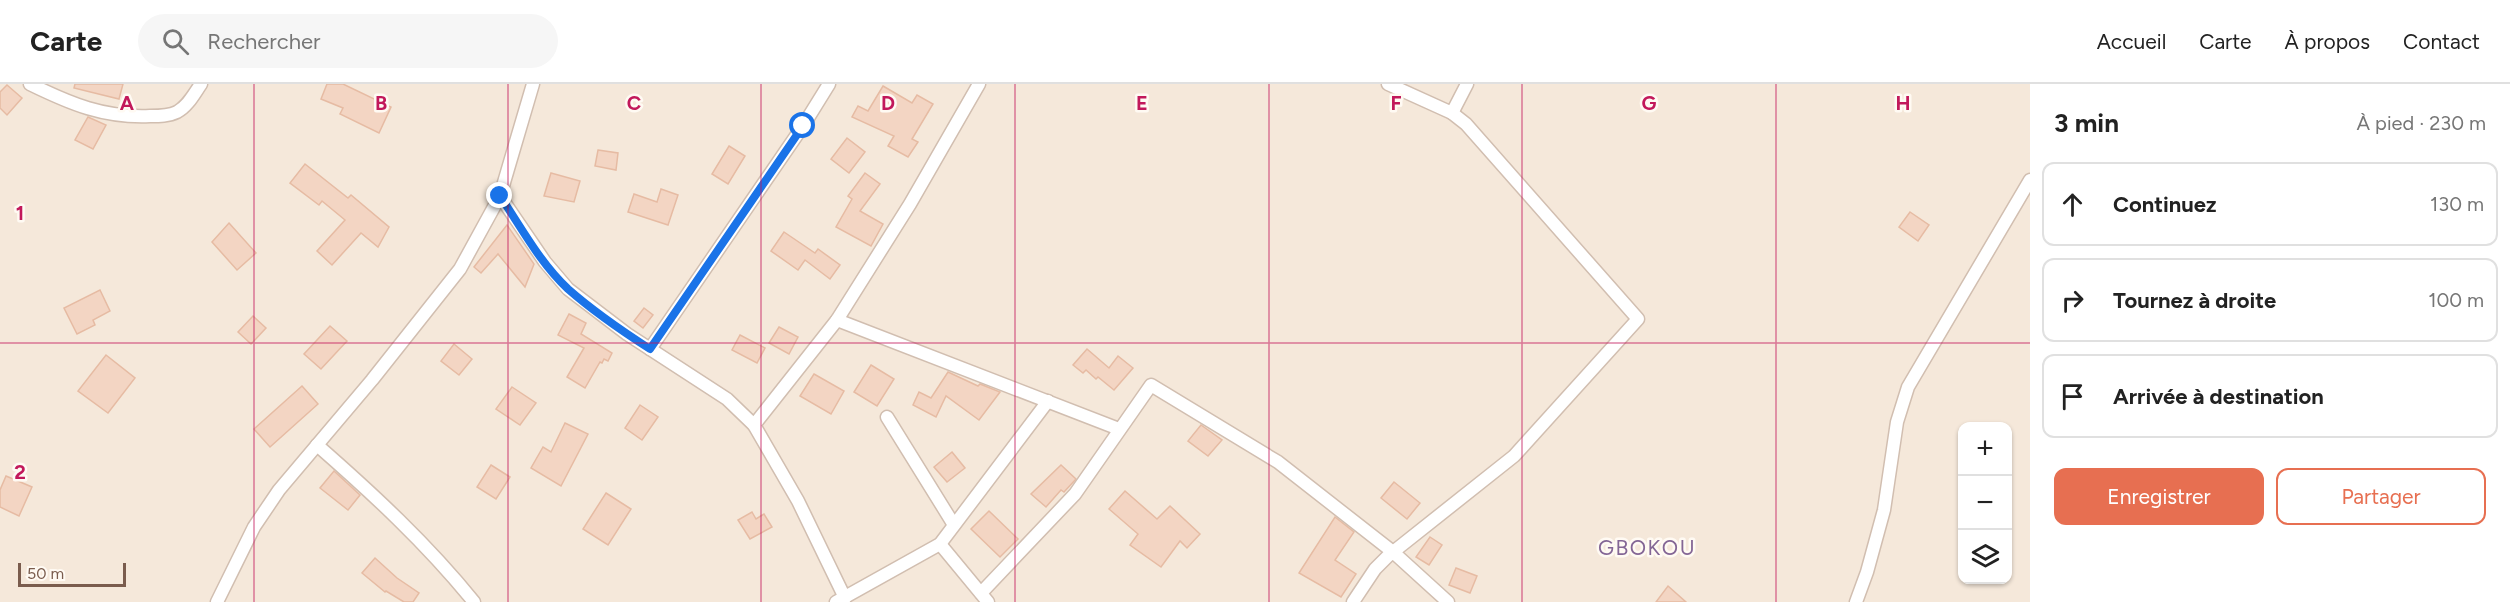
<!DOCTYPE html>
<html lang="fr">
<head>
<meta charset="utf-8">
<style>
  :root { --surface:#fff; --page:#f6f6f6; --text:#222; --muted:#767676; --line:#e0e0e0; --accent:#e76f51 }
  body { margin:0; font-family:Figtree,sans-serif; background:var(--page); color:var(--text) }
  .controls { position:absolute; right:18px; bottom:18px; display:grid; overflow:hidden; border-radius:12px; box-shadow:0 2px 4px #0004 }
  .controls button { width:54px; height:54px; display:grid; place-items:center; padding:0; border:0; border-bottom:2px solid var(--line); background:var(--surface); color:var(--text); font:30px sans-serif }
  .scale { position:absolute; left:18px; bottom:15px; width:108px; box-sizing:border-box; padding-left:6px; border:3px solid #7a5c4d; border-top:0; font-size:16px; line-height:21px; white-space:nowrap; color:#7a5c4d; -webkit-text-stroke:4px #fffaf3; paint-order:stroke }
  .stop { position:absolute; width:18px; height:18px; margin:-14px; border:4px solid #1a73e8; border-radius:50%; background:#fff }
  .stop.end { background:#1a73e8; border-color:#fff; box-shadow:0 2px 6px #0008 }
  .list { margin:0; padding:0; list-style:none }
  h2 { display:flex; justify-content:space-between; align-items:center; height:78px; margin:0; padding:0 24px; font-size:26px }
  h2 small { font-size:20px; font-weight:400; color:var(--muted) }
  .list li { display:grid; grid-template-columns:39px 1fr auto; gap:18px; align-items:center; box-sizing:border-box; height:84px; margin:0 12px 12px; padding:0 12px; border:2px solid var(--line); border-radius:12px }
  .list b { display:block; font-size:22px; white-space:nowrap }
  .list em { font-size:20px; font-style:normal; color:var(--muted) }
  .actions { display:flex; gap:12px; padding:18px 24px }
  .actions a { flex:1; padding:14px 0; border:2px solid var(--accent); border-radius:12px; text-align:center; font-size:21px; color:var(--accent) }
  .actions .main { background:var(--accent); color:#fff }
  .icon { flex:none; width:33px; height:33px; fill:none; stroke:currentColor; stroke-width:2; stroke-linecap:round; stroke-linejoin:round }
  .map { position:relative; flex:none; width:2030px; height:518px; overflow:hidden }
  header { display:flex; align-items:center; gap:36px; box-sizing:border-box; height:84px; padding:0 30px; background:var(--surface); border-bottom:2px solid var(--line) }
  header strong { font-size:28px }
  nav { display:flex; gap:33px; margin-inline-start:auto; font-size:21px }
  .search { width:420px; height:54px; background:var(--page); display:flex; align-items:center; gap:15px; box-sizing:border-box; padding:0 21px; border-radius:33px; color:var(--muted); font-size:22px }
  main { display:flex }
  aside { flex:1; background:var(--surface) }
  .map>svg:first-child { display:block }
  .residential { fill:#f5e8da; fill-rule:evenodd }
  .building { fill:#f3d5c3; stroke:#e6bba3; stroke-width:1.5 }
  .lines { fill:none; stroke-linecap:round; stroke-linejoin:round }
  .minor-casing { stroke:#d1beb0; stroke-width:15 }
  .minor { stroke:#fff; stroke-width:12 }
  .route { stroke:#1a73e8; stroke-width:8 }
  .grid { fill:none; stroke:#c2185b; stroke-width:1.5; stroke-opacity:0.55 }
  .labels { text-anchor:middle; stroke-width:5; stroke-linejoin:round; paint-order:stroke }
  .quarter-label { font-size:21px; letter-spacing:1.5px; fill:#846695; stroke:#fffaf3 }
  .grid-label { font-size:20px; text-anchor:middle; font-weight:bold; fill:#c2185b; stroke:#fffaf3; stroke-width:5; stroke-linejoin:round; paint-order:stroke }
</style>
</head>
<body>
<header>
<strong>Carte</strong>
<div class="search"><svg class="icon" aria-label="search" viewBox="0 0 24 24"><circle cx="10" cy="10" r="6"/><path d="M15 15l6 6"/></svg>Rechercher</div>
<nav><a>Accueil</a><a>Carte</a><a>À propos</a><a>Contact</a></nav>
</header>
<main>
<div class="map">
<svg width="2030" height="518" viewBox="0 0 2030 518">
  <rect width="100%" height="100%" fill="#fdf6ec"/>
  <!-- residential -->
  <path class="residential" d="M0,0h2030v518h-2030zM1962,342h46v154h-46z"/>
  <!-- building -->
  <g class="building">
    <polygon points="75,0 123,0 119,15 74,4"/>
    <polygon points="327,0 343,0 391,23 379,49 340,30 343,24 321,15"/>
    <polygon points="7,1 22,14 7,31 0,24 0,8"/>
    <polygon points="883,2 912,19 917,11 933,20 912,55 918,58 908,73 888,62 894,52 852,33 858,22 868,27"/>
    <polygon points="88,33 106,41 93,65 75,56"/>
    <polygon points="847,54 865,68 849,89 831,75"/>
    <polygon points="729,62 745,72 728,100 712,90"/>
    <polygon points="598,66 618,69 616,86 595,82"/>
    <polygon points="305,80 348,114 351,111 389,143 378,163 361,149 332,181 317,167 345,136 322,117 319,121 290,99"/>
    <polygon points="551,89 580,97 574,118 544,112"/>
    <polygon points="865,89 880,100 860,127 883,140 871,162 836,143 852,115 848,112"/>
    <polygon points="661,105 678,111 668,141 628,128 634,110 657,118"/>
    <polygon points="1910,128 1929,141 1918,157 1899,143"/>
    <polygon points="229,139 256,169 237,186 212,158"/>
    <polygon points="507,141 534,180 525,203 498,170 481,189 474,183"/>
    <polygon points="784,148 815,169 818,165 840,181 830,195 805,176 798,186 771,167"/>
    <polygon points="100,206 110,227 93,236 95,241 77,250 64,224"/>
    <polygon points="644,224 653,231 643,244 634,237"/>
    <polygon points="569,230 586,239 581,250 612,269 608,277 604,275 602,279 600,278 585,304 567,293 584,264 558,251"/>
    <polygon points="253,232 266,244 251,260 238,248"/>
    <polygon points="330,242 347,257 321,285 304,270"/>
    <polygon points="779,243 798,253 789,270 769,259"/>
    <polygon points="740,251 765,264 757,279 732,266"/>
    <polygon points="454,260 472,275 459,291 441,277"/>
    <polygon points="1087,265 1109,284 1118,272 1133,284 1114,306 1098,293 1096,295 1086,286 1083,289 1073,281"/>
    <polygon points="106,271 135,294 108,329 78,307"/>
    <polygon points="871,281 894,295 877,322 854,308"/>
    <polygon points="948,288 978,302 980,300 1000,308 979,336 946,312 936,333 913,321 919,308 931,314"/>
    <polygon points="814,290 844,307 831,330 800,312"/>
    <polygon points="302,302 318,320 270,363 254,345"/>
    <polygon points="512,303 536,319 520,341 496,325"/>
    <polygon points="640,321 658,333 642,356 625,344"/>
    <polygon points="565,339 588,350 561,402 531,384 543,363 551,368"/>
    <polygon points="1201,341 1222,356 1208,372 1188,357"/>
    <polygon points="952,368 965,384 947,398 934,383"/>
    <polygon points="491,381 510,393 496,415 477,403"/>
    <polygon points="1061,381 1076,395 1064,408 1061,406 1046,423 1031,410"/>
    <polygon points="334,387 360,411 348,426 320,404"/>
    <polygon points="6,392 32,403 19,432 0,423 0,406"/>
    <polygon points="1394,398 1420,419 1407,435 1381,414"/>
    <polygon points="1125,407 1157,435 1170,422 1200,450 1187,464 1180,457 1161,483 1130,461 1138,450 1109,425"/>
    <polygon points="606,409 631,425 608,461 583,445"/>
    <polygon points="989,427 1018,455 1000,473 971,445"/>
    <polygon points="752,428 756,435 764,430 772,443 750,455 738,436"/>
    <polygon points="1335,433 1354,448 1335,476 1356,490 1341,513 1299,489"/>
    <polygon points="1430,453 1442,461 1429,481 1416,473"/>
    <polygon points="375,474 397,494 419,509 413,518 404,518 386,507 385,508 362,489"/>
    <polygon points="1456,484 1477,492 1470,509 1449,501"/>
    <polygon points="1668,502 1686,518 1656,518"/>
  </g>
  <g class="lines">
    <defs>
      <g id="minor">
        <path d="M30,0c41,20 74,34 120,32 9,0 19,0 27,-4 11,-6 17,-18 24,-28"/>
        <polyline points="1388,0 1452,29 1467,0"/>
        <polyline points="500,112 545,178 568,205 627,250 727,315 754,341 798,417 845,514"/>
        <polyline points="837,236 1119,345"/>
        <polyline points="650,265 803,42 829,0"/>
        <polyline points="887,333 954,441"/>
        <polyline points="754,341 837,236 910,120 979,0"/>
        <path d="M317,361c56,49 110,99 157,157"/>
        <polyline points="940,460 988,518"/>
        <polyline points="981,509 1075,410 1151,301 1278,378 1393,468 1448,518"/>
        <polyline points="217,518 254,443 279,406 372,296 460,185 500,112 533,0"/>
        <polyline points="836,518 940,460 1048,317"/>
        <polyline points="1353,518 1375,485 1388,472 1514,372 1638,235 1466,40 1452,29"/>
        <polyline points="1856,518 1867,488 1884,426 1897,338 1908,303 2030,96"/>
      </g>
    </defs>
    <!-- minor casing -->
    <use href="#minor" class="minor-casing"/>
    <!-- minor -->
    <use href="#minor" class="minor"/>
  </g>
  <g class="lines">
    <!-- route -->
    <path class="route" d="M500,112c21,31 40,67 68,93 25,22 54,42 82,60l153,-223"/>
  </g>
  <!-- grid -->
  <path class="grid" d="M254,0v518M508,0v518M761,0v518M1015,0v518M1269,0v518M1522,0v518M1776,0v518M0,259h2030"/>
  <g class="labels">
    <!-- quarter labels -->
    <g class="quarter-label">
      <text x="1647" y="471">GBOKOU</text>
    </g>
  </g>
  <g class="grid-label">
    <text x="127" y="26">A</text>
    <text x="381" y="26">B</text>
    <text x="634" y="26">C</text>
    <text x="888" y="26">D</text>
    <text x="1142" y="26">E</text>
    <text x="1396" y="26">F</text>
    <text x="1649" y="26">G</text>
    <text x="1903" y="26">H</text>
    <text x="20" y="136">1</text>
    <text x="20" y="395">2</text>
  </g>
</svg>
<div class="controls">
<button>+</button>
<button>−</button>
<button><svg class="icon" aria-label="layers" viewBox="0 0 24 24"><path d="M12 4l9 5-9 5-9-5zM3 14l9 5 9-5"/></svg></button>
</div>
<div class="scale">50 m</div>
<div class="stop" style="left:803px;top:42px"></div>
<div class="stop end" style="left:500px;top:112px"></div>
</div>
<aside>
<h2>3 min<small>À pied · 230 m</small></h2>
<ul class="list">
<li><svg class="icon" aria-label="ahead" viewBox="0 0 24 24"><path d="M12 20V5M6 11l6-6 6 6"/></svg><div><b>Continuez</b></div><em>130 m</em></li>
<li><svg class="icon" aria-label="right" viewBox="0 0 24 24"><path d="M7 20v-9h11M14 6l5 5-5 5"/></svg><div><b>Tournez à droite</b></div><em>100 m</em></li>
<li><svg class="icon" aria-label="arrive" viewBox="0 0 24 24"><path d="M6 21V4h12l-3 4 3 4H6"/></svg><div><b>Arrivée à destination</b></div></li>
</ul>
<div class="actions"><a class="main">Enregistrer</a><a>Partager</a></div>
</aside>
</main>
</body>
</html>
